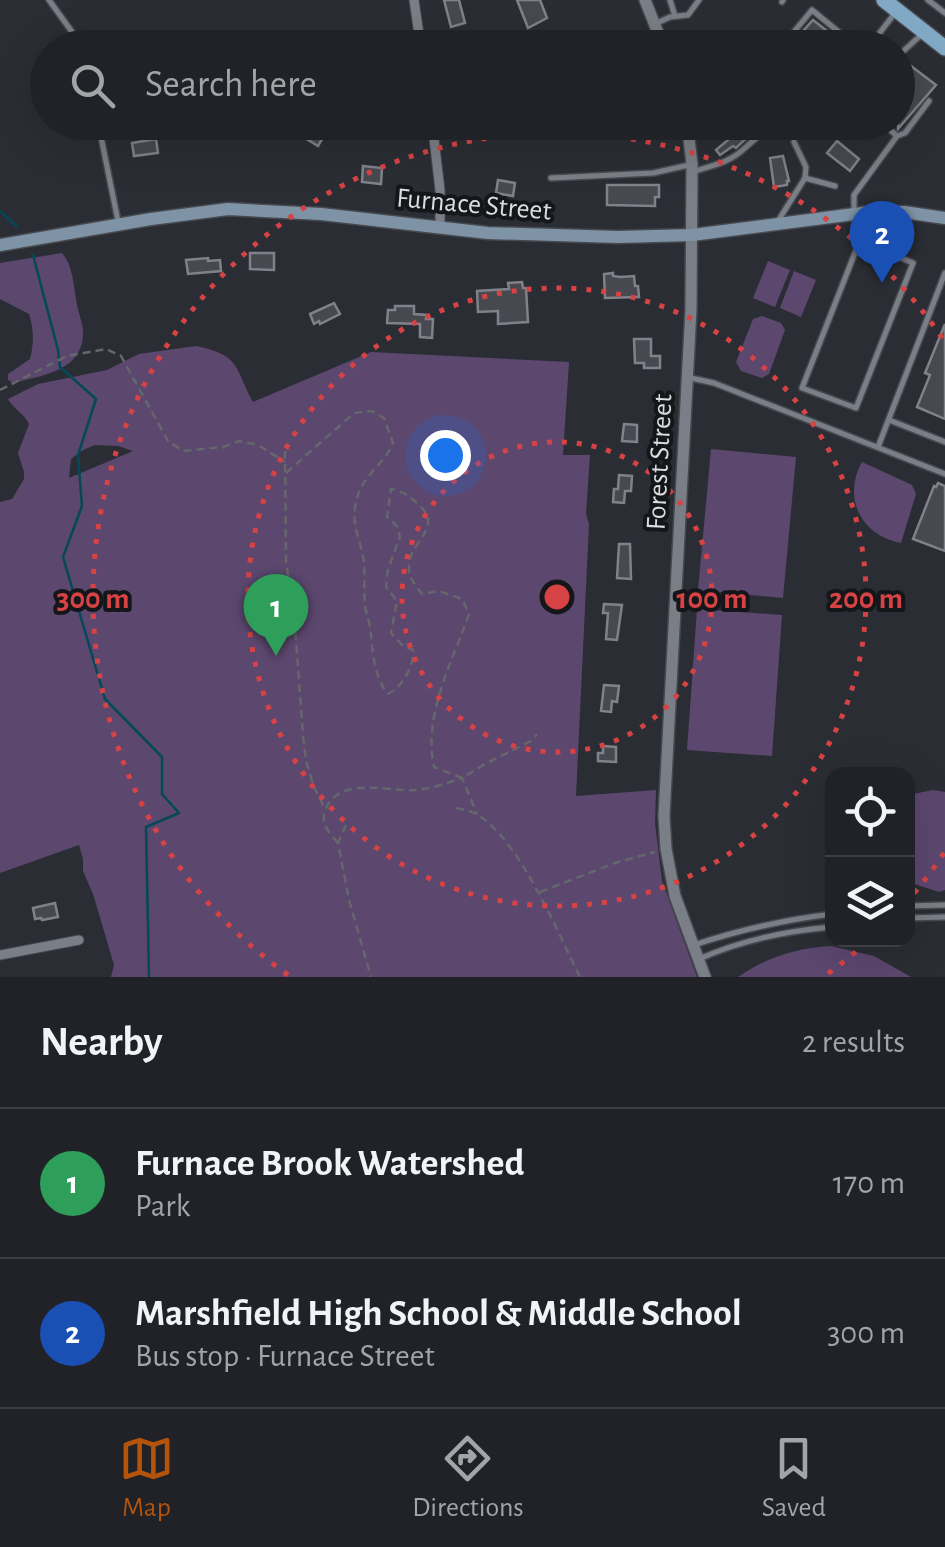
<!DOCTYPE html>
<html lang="en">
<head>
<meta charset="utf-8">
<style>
  :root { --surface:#202227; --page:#282a2f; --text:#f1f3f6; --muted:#a2a4a7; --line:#3d3f44; --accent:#b45309 }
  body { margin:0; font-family:"Alegreya Sans",sans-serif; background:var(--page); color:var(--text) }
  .controls { position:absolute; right:30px; bottom:30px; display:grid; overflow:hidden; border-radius:20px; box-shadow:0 10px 40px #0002 }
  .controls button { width:90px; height:90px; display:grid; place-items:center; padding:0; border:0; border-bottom:2px solid var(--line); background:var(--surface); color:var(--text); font:50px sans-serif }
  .you { position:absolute; left:445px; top:455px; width:35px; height:35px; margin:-25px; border:8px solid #fff; border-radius:50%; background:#1a73e8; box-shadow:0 0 0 15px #1a73e833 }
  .badge { display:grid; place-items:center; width:65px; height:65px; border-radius:50%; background:var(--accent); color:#fff; font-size:32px; font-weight:700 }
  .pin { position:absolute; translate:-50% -82px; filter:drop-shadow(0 2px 5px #0008) }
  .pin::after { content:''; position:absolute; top:52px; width:35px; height:30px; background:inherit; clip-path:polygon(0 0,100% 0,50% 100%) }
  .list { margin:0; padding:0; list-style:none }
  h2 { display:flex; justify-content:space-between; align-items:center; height:130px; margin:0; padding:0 40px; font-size:42px }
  h2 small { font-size:32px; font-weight:400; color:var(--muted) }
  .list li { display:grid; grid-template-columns:65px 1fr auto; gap:30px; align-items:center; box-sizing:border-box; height:150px; padding:0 40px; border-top:2px solid var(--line) }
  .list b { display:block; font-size:38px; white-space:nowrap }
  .list p { margin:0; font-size:32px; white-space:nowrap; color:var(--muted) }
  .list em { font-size:32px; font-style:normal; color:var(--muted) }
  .icon { flex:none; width:55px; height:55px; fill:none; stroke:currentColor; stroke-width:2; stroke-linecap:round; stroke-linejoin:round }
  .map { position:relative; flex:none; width:945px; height:977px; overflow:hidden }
  .search { position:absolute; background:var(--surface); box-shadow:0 10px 40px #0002; left:30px; right:30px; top:30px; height:110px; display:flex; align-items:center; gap:25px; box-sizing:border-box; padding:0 35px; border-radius:55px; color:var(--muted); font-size:38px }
  .sheet { height:430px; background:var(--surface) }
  nav { display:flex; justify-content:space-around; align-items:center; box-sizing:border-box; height:140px; border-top:2px solid var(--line); background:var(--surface); font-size:28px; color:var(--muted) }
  nav a { display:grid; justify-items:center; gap:5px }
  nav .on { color:var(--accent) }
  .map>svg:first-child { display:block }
  .green { fill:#5c476f; fill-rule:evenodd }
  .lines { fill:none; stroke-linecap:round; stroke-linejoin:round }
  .stream { stroke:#054857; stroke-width:2.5 }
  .building { fill:#484850; stroke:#81818a; stroke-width:2.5 }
  .service-casing { stroke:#47494f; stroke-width:8 }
  .minor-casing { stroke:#47494f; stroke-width:11 }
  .tertiary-casing { stroke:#47494f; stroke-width:14 }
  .secondary-casing { stroke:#47494f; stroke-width:15 }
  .primary-casing { stroke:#47494f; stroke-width:18 }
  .path { stroke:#64676c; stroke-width:2.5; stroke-dasharray:8 5; stroke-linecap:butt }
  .service { stroke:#7a7f87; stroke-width:5 }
  .minor { stroke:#7a7f87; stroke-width:9 }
  .tertiary { stroke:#7a7f87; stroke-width:11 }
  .secondary { stroke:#7e93a6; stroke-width:12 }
  .primary { stroke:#81a8c5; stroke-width:15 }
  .ring { fill:none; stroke:#d74344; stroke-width:5; stroke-dasharray:5 10 }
  .labels { text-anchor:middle; stroke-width:8; stroke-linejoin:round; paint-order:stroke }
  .street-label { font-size:28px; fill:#dadce0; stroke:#141619 }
  .centre { fill:#d74344; stroke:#141619; stroke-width:5 }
  .ring-label { font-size:30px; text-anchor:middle; font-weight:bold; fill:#d74344; stroke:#141619; stroke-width:8; stroke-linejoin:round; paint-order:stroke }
</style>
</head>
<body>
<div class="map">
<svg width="945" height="977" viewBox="0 0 945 977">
  <rect width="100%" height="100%" fill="#2a2e34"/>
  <!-- green -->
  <g class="green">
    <path d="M62,253c11,13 11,30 14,46 1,10 6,21 7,32 1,40 -40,44 -70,52l-5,-3v-6l22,-15c4,-16 4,-29 -1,-45l-29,-15v-36z"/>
    <polygon points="768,261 790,270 775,307 753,298"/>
    <polygon points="794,271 816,280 801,317 780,308"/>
    <polygon points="762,316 781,323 785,330 769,374 762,378 741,371 736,362 753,319"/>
    <path d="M196,346c44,9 38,20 57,56l118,-50 198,10 -6,93h27l-4,59 3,10 -13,272 80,-6 -1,33 7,58 35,96h-586l3,-12 -21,-71 -10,-23v-12l-4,-14 -79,28v-371l12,-3 12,-20v-7l-6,-19 11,-29c-5,-11 -15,-14 -21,-25l30,-15 69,-14 32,-16zM95,445l23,1 15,5 -64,27 2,-19 12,-9z"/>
    <polygon points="711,449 796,457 783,598 698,590"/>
    <path d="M862,462l50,23 4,9 -15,49c-40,-7 -59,-46 -39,-81z"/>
    <polygon points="697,609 782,615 772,756 687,750"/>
    <polygon points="933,790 945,792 945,890 939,892 908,882 908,795"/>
    <path d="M831,946l43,10 37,21h-173c29,-20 58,-29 93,-31z"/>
  </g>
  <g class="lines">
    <!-- stream -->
    <g class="stream">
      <polyline points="0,211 17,227"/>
      <polyline points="33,255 58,350 60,367 96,399 78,455 82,506 63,557 105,699 162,757 162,794 179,813 146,827 149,977"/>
    </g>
  </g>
  <!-- building -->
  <g class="building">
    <polygon points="444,0 459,0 465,23 451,27"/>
    <polygon points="517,0 540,0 547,18 528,28"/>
    <polygon points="813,20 840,41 835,48 804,48 795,40"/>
    <polygon points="593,33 598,48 580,48 577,38"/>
    <polygon points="911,66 936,85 898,129 898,82"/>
    <polygon points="742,123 745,127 749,124 754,131 736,148 733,146 720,155 716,150 728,140 726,136"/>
    <polygon points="309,125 325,134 318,146 302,136"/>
    <polygon points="156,139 158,153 134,156 132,143"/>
    <polygon points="837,141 859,159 850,171 827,153"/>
    <polygon points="783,156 789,181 787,181 787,185 774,187 770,158"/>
    <polygon points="363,166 382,168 381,184 362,182"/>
    <polygon points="498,180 515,183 513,196 496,193"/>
    <polygon points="607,185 659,185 659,197 655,197 655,206 607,205"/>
    <polygon points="250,253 274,253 274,270 250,269"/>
    <polygon points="208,258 208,261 220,260 221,271 188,274 186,260"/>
    <polygon points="613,273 613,276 621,277 634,276 635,286 638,286 639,297 605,298 604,274"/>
    <polygon points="522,282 523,288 526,288 528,322 498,324 498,311 478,312 477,291 509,289 508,283"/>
    <polygon points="334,303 340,314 320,324 319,321 314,324 310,314"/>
    <polygon points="395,306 414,306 414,314 427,315 426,319 433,319 432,338 420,337 420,324 387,323 388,310 395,310"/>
    <polygon points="945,324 945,419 917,407 930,375 925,373"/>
    <polygon points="634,339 651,339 651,356 660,356 660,368 644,368 644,363 635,363"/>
    <polygon points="624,424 637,425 637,442 622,441"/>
    <polygon points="619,475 632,476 631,491 625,491 624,503 613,502 614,489 618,489"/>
    <polygon points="938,483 945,486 945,551 913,539 934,486 936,487"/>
    <polygon points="619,544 630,544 631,579 617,578"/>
    <polygon points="604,604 622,605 617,640 606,639 608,613 603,613"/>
    <polygon points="604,685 619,686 617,702 612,701 611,712 601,711"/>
    <polygon points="603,746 616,747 616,762 598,761 598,753 603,753"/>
    <polygon points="55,903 58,917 42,920 41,918 35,919 33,908"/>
  </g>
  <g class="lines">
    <defs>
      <g id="service">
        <polyline points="49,0 75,36 79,48"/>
        <polyline points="670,0 675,16"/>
        <polyline points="928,0 945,13"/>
        <polyline points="782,2 783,0"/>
        <polyline points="657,23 670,17 688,15 699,0"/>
        <polyline points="788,48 788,39 812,10 856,46 865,48"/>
        <polyline points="868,48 895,13"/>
        <polyline points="898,56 922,34"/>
        <polyline points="98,122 118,221"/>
        <polyline points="881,122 897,136"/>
        <polyline points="794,142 806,167 805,178"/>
        <path d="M695,171c20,-6 35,-9 50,-23 10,-10 18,-11 15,-26"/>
        <polyline points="551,178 653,173 689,165"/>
        <polyline points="854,210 854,195 897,136 905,133 929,101"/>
        <polyline points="858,214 860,240 802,388 856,408 913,263 860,240"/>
        <polyline points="778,221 805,178 835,186"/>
        <polyline points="691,378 714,383 945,474"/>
        <polyline points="889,420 945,442"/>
        <polyline points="878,447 945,273"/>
        <polyline points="908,906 945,905"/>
        <polyline points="908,918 945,917"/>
        <path d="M694,945c48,-16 89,-25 138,-31"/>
        <path d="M699,959c43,-19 86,-28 133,-32"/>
      </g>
      <g id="minor">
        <polyline points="414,0 421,48"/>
        <polyline points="432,122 440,190 440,228"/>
        <polyline points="0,955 79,940"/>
      </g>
      <g id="tertiary">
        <polyline points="645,0 664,48"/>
        <polyline points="687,122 692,164 691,309 664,816 666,849 675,896 705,977"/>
      </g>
      <polyline id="secondary" points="0,245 151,219 228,209 321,214 488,233 618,237 692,235 870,212 904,212 945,218"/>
      <polyline id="primary" points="884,0 945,48"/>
    </defs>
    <!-- service casing -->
    <use href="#service" class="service-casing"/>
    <!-- minor casing -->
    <use href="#minor" class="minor-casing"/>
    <!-- tertiary casing -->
    <use href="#tertiary" class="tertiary-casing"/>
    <!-- secondary casing -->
    <use href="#secondary" class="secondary-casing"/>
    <!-- primary casing -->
    <use href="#primary" class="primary-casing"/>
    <!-- path -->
    <g class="path">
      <polyline points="0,390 67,356 106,349 121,356 168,441 183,451 223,447 239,441 258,445 285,462"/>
      <polyline points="285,451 286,564 293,599 303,736 306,761 314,787 325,809"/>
      <path d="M286,473l68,-60 18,-2 12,7 9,25c-10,24 -31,31 -37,59 -5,20 3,35 7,54 3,16 0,32 2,48 0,8 4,15 5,23 3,23 3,49 18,67 14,-7 26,-27 25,-44l-10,-4 -12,-13 6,-32 -11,-14 2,-18 12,-32 -3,-11 -10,-9 4,-28c12,2 18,7 27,15 27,24 -9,37 -9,62 -1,11 6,19 13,28l17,-3 23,8 7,15c-17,49 -46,100 -35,153l28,11 23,-14 46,-23 6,-7"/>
      <path d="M456,808c8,2 16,3 22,7 42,26 80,118 102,162"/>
      <polyline points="346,825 338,843 349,900 371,977"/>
      <path d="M338,843c-9,-10 -19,-21 -12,-35 15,-32 61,-16 89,-18 16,-1 32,-7 47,-12l15,36"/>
      <polyline points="540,892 615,863 655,852"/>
    </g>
    <!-- service -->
    <use href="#service" class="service"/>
    <!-- minor -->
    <use href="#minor" class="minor"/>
    <!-- tertiary -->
    <use href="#tertiary" class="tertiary"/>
    <!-- secondary -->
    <use href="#secondary" class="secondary"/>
    <!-- primary -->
    <use href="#primary" class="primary"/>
  </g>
  <!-- distance rings -->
  <g class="ring">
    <circle cx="557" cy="597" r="155"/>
    <circle cx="557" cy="597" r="309"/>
    <path d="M944 853A464 464 0 0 1 910 898M867 942A464 464 0 0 1 826 975M288 975A464 464 0 1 1 944 341"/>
  </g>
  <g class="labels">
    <!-- street labels -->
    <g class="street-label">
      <text transform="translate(474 203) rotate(5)" y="10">Furnace Street</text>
      <text transform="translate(658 462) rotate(-87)" y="10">Forest Street</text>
    </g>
  </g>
  <circle cx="557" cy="597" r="15" class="centre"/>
  <g class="ring-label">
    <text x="712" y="608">100 m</text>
    <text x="866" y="608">200 m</text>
    <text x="93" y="608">300 m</text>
  </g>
</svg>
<div class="controls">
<button><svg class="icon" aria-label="locate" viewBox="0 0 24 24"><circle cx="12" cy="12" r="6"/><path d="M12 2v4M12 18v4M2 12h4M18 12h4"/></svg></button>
<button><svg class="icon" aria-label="layers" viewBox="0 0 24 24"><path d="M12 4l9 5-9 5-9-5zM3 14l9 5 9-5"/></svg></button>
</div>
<div class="you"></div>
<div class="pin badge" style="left:276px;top:656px;background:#2e9e5b">1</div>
<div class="pin badge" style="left:882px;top:283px;background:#1a4fb4">2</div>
<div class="search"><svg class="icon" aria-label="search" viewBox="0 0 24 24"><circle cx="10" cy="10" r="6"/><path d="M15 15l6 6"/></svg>Search here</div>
</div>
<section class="sheet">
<h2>Nearby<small>2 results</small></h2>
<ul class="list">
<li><span class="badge" style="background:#2e9e5b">1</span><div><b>Furnace Brook Watershed</b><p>Park</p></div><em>170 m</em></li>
<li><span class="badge" style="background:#1a4fb4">2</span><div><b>Marshfield High School &amp; Middle School</b><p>Bus stop · Furnace Street</p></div><em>300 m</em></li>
</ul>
</section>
<nav>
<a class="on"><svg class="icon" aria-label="map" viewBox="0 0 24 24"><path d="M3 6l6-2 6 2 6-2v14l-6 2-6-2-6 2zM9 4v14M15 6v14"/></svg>Map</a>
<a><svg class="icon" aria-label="directions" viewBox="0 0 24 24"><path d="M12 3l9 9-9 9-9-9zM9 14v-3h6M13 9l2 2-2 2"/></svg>Directions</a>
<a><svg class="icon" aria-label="saved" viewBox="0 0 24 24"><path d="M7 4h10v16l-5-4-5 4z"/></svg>Saved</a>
</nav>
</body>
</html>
